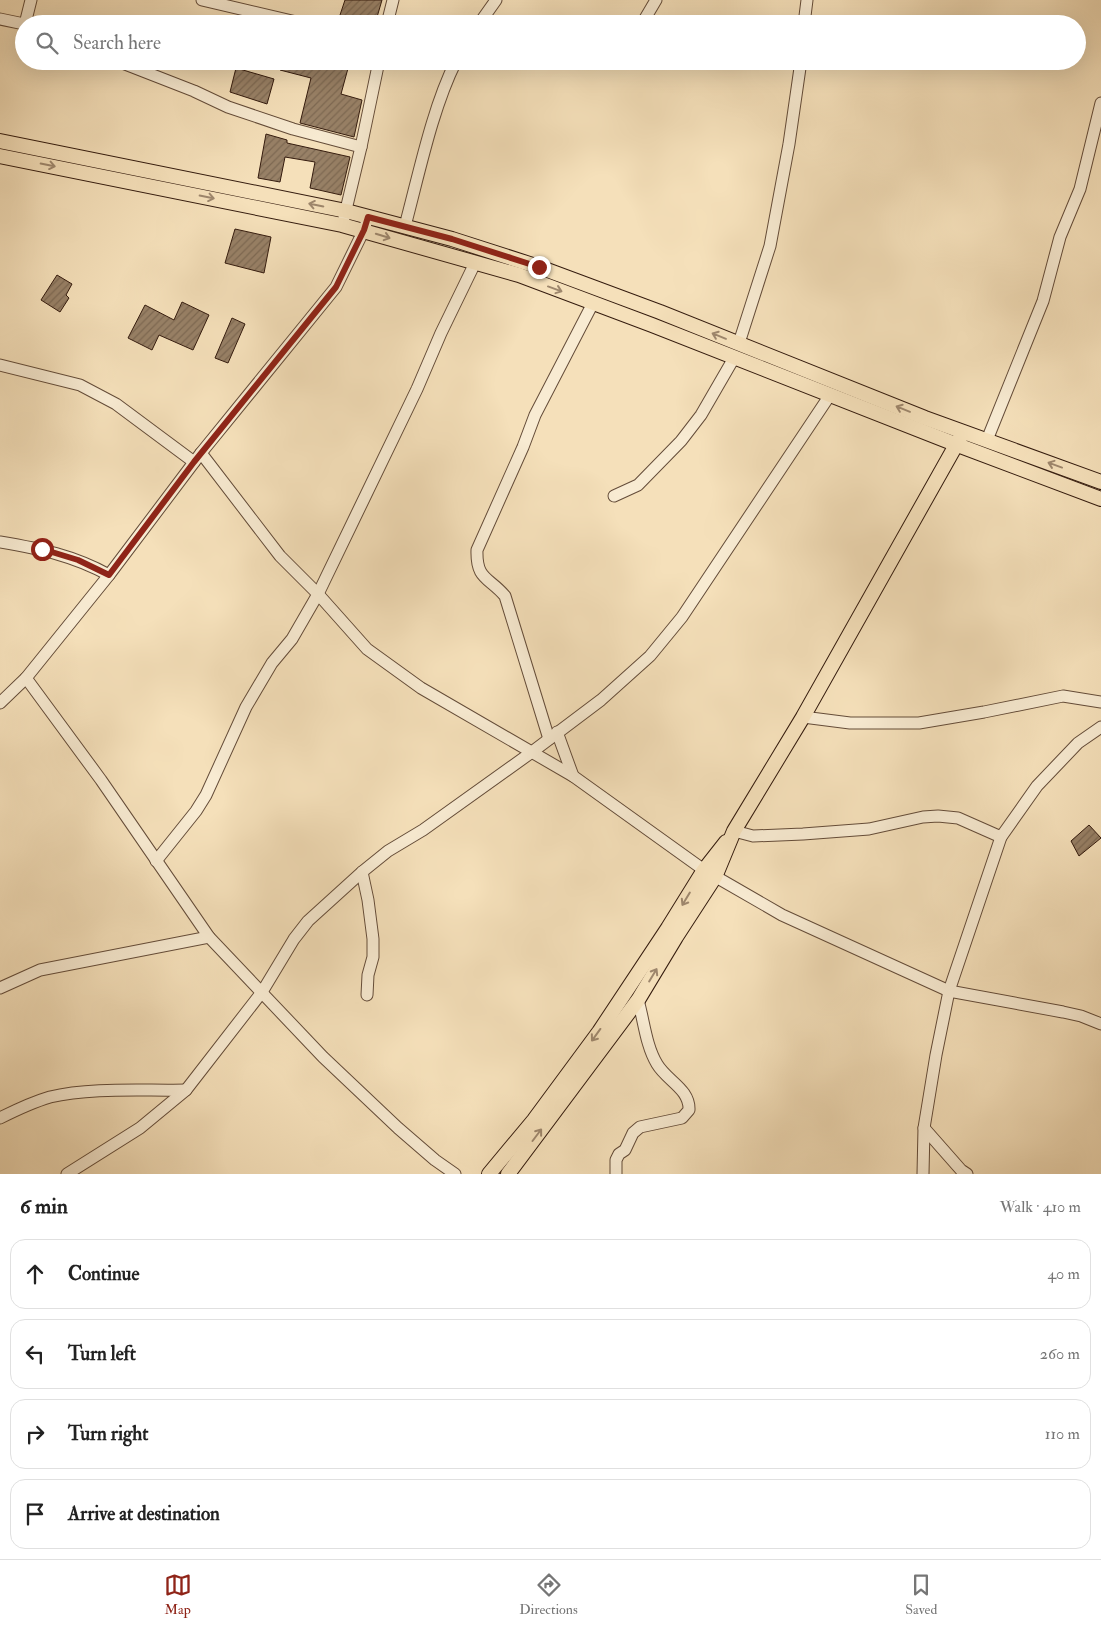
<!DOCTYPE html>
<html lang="en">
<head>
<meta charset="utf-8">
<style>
  :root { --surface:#fff; --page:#f6f6f6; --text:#222; --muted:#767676; --line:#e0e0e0; --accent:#8f2418 }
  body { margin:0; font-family:"IM FELL Double Pica",serif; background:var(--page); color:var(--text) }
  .stop { position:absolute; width:15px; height:15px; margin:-11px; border:4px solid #8f2418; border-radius:50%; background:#fff }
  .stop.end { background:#8f2418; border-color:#fff; box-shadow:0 1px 5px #0008 }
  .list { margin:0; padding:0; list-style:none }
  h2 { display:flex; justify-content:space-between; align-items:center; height:65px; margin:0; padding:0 20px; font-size:21px }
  h2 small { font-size:16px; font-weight:400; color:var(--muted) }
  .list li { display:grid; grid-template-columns:32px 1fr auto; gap:15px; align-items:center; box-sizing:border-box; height:70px; margin:0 10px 10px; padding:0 10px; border:1px solid var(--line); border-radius:15px }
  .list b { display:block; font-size:19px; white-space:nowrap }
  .list em { font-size:16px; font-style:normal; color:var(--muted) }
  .icon { flex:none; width:28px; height:28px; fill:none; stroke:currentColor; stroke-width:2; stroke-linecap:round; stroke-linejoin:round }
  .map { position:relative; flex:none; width:1101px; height:1174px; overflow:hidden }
  .search { position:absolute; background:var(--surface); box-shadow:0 5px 20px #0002; left:15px; right:15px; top:15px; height:55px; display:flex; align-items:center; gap:12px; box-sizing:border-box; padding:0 18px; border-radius:28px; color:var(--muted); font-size:19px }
  .sheet { height:385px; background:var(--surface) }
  nav { display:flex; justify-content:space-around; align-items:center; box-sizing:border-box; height:70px; border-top:1px solid var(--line); background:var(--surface); font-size:14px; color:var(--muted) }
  nav a { display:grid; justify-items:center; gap:2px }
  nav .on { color:var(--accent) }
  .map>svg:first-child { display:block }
  .building { fill:url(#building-hatch); stroke:#341b0e }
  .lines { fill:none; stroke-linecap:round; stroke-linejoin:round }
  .minor-casing { stroke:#644c39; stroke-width:13 }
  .major-casing { stroke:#341b0e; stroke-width:16 }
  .minor { stroke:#f8ebd2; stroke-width:11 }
  .major { stroke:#f5e0ba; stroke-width:14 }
  .oneway { stroke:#9e876d }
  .route { stroke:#8f2418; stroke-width:6 }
</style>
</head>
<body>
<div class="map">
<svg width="1101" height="1174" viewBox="0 0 1101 1174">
  <defs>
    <pattern id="building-hatch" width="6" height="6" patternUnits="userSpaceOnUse" patternTransform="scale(1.25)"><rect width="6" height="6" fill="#988167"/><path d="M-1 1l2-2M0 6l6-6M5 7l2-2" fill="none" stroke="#7d6953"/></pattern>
  </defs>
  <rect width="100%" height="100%" fill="#f5e0ba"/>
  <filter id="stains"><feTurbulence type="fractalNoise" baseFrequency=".004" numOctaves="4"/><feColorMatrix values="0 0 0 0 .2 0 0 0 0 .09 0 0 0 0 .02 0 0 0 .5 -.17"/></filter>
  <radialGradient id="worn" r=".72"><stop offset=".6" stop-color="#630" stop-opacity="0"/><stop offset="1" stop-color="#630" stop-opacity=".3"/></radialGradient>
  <!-- building -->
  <g class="building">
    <polygon points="345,0 382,0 375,24 337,24"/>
    <polygon points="283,61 350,61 341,94 362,100 354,137 300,123 311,78 280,70"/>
    <polygon points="236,68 274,79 267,104 230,92"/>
    <polygon points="266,134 287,140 287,143 350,157 341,195 310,188 315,162 285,157 280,182 258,178"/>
    <polygon points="235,229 271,237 264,273 225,263"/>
    <polygon points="57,275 72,284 66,295 69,298 60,312 41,300"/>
    <polygon points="182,302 209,315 193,350 159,335 152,350 128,338 145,305 174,320"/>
    <polygon points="232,318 245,324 228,363 215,358"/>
    <polygon points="1089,825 1101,838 1079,856 1071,841"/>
  </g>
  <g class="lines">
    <defs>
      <g id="minor">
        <polyline points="202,0 305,24"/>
        <polyline points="0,19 24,24"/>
        <polyline points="643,22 656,0"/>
        <polyline points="25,24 31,0"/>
        <polyline points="387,24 393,0"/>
        <polyline points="479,24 496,0"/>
        <polyline points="804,24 807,0"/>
        <polyline points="117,61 194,91 228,107 293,129 361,147"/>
        <polyline points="344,218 361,147 379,61"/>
        <path d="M405,226c14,-52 27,-117 51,-165"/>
        <polyline points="739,343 770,246 789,144 801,61"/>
        <polyline points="0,365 80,385 116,404 194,462"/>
        <polyline points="987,440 1043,301 1060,237 1080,189 1101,103"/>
        <polyline points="201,453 280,556 318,594 367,649 421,688 573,776 704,870 782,915 949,991 1063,1012 1081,1016 1101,1024"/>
        <polyline points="614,496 638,485 681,441 701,415 734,358"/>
        <path d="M0,542c41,7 72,13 109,33"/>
        <polyline points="26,678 101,780 209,937 323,1057 398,1128 435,1160 455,1174"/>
        <polyline points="0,703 26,678 109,575 201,453 336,287 364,230 368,217"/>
        <polyline points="803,717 850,723 919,723 984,712 1063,696 1101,702"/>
        <polyline points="557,732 573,776"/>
        <path d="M549,739l-44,-143c-16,-19 -29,-16 -28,-46l46,-103 12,-32 58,-112"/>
        <polyline points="734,831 753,836 803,834 869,829 923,817 938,816 958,818 1001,837"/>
        <polyline points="156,861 196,811 206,795 246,707 272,663 292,639 318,594 417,389 441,333 475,263"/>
        <polyline points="362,872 368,900 373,939 373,957 368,975 367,995"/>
        <polyline points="0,988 40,970 209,937"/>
        <path d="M0,1118c16,-8 33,-16 50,-21 41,-10 94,-6 136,-7"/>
        <polyline points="924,1128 961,1170 967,1174"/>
        <polyline points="67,1174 140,1128 186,1090 262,992 294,939 308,921 362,872 388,851 423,830 532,752 601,700 650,656 682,617 830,395"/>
        <path d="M616,1174v-14l3,-6 6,-4 8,-17 7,-6 42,-9 7,-8c1,-21 -22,-29 -32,-46 -11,-18 -13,-43 -19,-64"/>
        <polyline points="923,1174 924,1128 936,1055 949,991 1001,837 1037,786 1078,743 1101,727"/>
      </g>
      <g id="major">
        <polyline points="0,141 346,211 452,239 539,267 660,312 925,418 1101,482"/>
        <polyline points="0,156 342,225 519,275 652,325 955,444 1101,499"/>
        <polyline points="489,1174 534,1120 599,1032 668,928 704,870 726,842"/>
        <polyline points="508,1174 638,1000 676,937 715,877 734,831 803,717 960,438"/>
      </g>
    </defs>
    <!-- minor casing -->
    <use href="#minor" class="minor-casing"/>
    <!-- major casing -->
    <use href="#major" class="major-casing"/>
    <!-- minor -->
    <use href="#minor" class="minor"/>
    <!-- major -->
    <use href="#major" class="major"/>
  </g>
  <!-- one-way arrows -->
  <defs><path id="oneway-shaft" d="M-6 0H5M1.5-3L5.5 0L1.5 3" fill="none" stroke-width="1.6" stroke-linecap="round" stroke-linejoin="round" transform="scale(1.25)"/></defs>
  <g class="oneway">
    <use href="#oneway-shaft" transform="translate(48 165) rotate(11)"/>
    <use href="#oneway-shaft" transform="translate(207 197) rotate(11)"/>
    <use href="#oneway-shaft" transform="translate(316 205) rotate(-169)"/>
    <use href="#oneway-shaft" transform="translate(383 236) rotate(17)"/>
    <use href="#oneway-shaft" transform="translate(555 289) rotate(20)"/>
    <use href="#oneway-shaft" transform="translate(719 336) rotate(-158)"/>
    <use href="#oneway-shaft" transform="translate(903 409) rotate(-158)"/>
    <use href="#oneway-shaft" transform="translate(1055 465) rotate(-160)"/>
    <use href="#oneway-shaft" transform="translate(686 899) rotate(121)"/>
    <use href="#oneway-shaft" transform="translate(653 975) rotate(-59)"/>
    <use href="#oneway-shaft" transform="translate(596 1035) rotate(126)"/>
    <use href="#oneway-shaft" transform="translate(537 1135) rotate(-53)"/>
  </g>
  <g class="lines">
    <!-- route -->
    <polyline class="route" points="42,549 78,560 109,575 194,462 336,287 364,230 368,217 452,239 539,267"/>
  </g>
  <rect width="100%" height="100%" filter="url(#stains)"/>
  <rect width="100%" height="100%" fill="url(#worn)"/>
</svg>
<div class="stop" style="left:42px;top:549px"></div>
<div class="stop end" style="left:539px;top:267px"></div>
<div class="search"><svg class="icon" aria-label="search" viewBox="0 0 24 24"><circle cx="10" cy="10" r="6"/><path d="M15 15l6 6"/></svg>Search here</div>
</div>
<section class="sheet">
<h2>6 min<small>Walk · 410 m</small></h2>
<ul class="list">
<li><svg class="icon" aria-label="ahead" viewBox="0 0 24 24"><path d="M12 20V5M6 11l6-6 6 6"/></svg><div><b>Continue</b></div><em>40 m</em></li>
<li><svg class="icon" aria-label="left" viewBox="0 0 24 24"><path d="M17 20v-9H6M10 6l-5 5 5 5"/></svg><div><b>Turn left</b></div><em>260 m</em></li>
<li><svg class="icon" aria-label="right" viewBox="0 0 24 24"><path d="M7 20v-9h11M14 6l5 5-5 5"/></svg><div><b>Turn right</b></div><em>110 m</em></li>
<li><svg class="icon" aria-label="arrive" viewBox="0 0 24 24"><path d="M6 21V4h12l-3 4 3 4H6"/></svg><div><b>Arrive at destination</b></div></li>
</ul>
</section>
<nav>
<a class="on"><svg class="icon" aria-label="map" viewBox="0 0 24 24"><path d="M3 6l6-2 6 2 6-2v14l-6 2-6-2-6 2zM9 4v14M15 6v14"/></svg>Map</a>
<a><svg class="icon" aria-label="directions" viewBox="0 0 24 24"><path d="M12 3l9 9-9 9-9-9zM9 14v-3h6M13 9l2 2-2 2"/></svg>Directions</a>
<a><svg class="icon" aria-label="saved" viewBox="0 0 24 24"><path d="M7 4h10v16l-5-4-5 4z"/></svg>Saved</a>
</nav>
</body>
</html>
